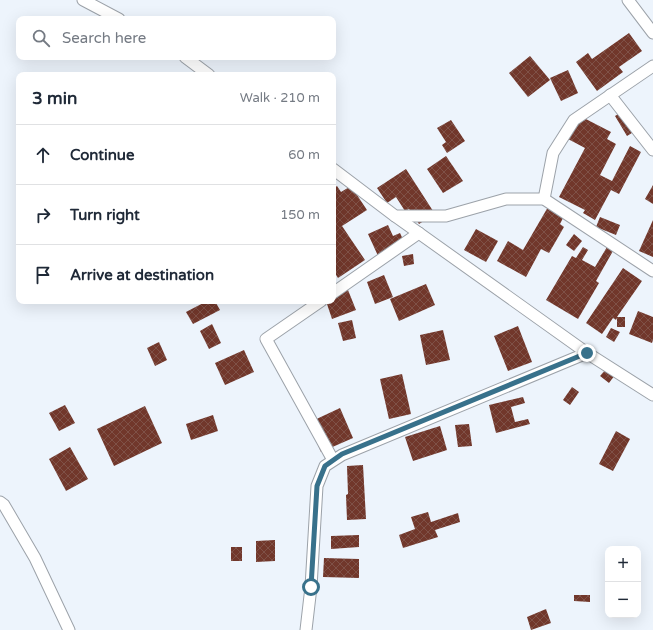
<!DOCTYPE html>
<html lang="en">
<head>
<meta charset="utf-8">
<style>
  :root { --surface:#fff; --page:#f2f2f3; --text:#1f2937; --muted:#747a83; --line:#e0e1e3 }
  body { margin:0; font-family:"Varela Round",sans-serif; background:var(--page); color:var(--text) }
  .controls { position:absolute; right:12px; bottom:12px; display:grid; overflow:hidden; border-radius:8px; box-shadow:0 4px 16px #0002 }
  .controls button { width:36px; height:36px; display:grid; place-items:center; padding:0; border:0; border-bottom:1px solid var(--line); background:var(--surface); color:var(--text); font:20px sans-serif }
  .stop { position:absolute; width:12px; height:12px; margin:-9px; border:3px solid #38718b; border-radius:50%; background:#fff }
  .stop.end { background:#38718b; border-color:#fff; box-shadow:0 1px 4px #0008 }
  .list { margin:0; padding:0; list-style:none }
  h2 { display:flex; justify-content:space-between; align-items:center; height:52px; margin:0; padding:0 16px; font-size:17px }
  h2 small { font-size:13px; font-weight:400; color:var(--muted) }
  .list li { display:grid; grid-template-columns:26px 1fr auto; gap:12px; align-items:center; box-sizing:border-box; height:60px; padding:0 16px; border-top:1px solid var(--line) }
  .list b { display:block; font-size:15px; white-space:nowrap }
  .list em { font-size:13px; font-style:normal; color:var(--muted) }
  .icon { flex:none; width:22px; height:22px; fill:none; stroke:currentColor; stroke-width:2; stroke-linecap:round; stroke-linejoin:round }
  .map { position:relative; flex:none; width:653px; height:630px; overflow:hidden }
  .search { position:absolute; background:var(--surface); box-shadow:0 4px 16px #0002; left:16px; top:16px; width:320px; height:44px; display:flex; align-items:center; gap:10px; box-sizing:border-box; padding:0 14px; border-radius:8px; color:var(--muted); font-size:15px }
  .panel { position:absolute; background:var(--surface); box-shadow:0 4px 16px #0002; left:16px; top:72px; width:320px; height:232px; border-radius:8px }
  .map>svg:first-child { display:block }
  .building { fill:url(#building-cross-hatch) }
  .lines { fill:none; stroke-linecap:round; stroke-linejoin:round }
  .minor-casing { stroke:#9ca2a9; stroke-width:13 }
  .minor { stroke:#fff; stroke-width:11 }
  .route { stroke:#38718b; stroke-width:5 }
</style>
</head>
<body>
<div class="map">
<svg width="653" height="630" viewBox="0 0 653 630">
  <defs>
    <pattern id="building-cross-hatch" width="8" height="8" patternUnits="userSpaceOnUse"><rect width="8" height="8" fill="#71372b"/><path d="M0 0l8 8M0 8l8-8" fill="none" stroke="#7f5147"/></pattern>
  </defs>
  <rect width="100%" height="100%" fill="#edf4fc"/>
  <!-- building -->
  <g class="building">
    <polygon points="629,33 642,51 619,67 623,72 597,91 576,62 588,53 592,59"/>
    <polygon points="530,56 550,80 528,97 509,73"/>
    <polygon points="568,70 578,93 561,101 550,78"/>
    <polygon points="627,109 640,128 627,136 615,116"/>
    <polygon points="580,116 611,132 607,139 616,144 600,175 612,181 630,146 641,152 619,194 611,190 595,220 583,213 585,210 559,197 585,148 568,139"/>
    <polygon points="451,120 465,141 447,153 442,145 446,142 437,128"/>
    <polygon points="446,156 463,181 443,193 427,169"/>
    <polygon points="406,169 435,214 419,224 409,209 405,211 396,197 387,203 377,188"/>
    <polygon points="653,185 653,204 645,199"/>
    <polygon points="337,186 341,192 351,186 367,210 342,226 365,260 338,278 333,270 333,189"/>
    <polygon points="548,207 564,216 560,224 564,227 549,253 541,249 526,277 497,261 508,241 523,250"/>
    <polygon points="600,217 620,225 616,235 596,227"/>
    <polygon points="653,220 653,257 639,251"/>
    <polygon points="388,225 393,236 400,233 406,246 379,258 368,234"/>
    <polygon points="476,229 498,241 486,262 464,250"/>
    <polygon points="574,234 582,241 574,251 566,245"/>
    <polygon points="583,247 588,250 582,260 595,267 607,247 613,251 596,281 599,283 578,319 546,300 572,256 576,258"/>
    <polygon points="413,254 414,264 404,266 402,256"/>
    <polygon points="623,268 642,281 617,317 625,317 625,327 617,327 617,318 616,320 613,318 602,334 586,323"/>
    <polygon points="384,275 393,297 375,304 367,282"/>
    <polygon points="426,284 435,305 399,321 390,299"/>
    <polygon points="348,290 356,310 332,319 326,301 333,301 333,295"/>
    <polygon points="207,301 215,301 220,310 193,324 186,312"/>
    <polygon points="638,311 653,317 653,340 652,343 629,334"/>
    <polygon points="352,320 356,338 343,341 338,323"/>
    <polygon points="212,324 221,343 209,349 200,331"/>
    <polygon points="518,326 532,362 508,371 494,336"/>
    <polygon points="611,328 620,332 614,342 606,337"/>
    <polygon points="443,330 450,360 426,365 420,335"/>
    <polygon points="159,342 167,360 155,366 147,348"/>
    <polygon points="244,350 254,372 225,385 215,363"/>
    <polygon points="606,369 615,375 609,383 600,376"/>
    <polygon points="402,374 411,414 389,419 380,379"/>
    <polygon points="572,387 579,392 570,405 563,400"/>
    <polygon points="523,397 525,403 511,407 515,422 528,419 530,424 496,433 489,405"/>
    <polygon points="65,405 75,423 59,431 49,413"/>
    <polygon points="145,406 162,443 114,466 97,429"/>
    <polygon points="340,408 353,438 321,452 308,423"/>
    <polygon points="213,415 218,431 191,440 186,424"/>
    <polygon points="469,424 472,446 458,447 455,425"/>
    <polygon points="440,426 447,450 413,461 405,437"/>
    <polygon points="616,431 630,439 613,471 599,464"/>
    <polygon points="70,447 88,479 66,491 49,459"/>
    <polygon points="363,465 366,519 347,520 346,495 348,494 347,466"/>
    <polygon points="428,512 431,522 458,513 460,522 435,530 438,537 403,548 399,535 415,529 411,517"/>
    <polygon points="359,535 359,547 331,549 331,536"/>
    <polygon points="275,540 275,561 256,562 256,541"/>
    <rect x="231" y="547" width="11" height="14"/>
    <polygon points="324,558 359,559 359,578 323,577"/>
    <polygon points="574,595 590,595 590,602 574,601"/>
    <polygon points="546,609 551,623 531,630 527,617"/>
  </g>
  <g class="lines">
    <defs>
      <g id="minor">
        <polyline points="83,0 119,19"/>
        <polyline points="628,0 653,33"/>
        <polyline points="185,57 209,75"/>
        <polyline points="610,95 653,150"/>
        <polyline points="333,169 395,216 446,216 506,199 544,199 653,271"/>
        <polyline points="544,199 553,153 574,120 653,66"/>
        <polyline points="395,216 587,353 653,395"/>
        <polyline points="333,293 419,233"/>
        <polyline points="321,301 266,339 333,460"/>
        <polyline points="0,502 4,505 35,558 69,630"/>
        <polyline points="306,630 311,587 317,486 325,466 342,455 587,353"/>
      </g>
    </defs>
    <!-- minor casing -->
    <use href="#minor" class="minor-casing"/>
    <!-- minor -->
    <use href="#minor" class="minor"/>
  </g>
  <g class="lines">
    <!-- route -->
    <polyline class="route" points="311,587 317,486 325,466 342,454 587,353"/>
  </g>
</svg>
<div class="controls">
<button>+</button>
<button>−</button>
</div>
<div class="stop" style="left:311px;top:587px"></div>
<div class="stop end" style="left:587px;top:353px"></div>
<div class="search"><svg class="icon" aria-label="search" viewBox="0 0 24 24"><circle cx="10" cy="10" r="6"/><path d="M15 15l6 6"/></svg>Search here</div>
<section class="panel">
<h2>3 min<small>Walk · 210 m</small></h2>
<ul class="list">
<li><svg class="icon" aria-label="ahead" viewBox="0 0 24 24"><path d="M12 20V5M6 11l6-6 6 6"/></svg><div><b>Continue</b></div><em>60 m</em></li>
<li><svg class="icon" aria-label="right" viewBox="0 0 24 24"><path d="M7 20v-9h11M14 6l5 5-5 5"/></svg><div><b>Turn right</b></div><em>150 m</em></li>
<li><svg class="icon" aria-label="arrive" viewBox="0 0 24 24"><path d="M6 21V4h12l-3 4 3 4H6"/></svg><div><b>Arrive at destination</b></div></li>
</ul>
</section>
</div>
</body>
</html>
